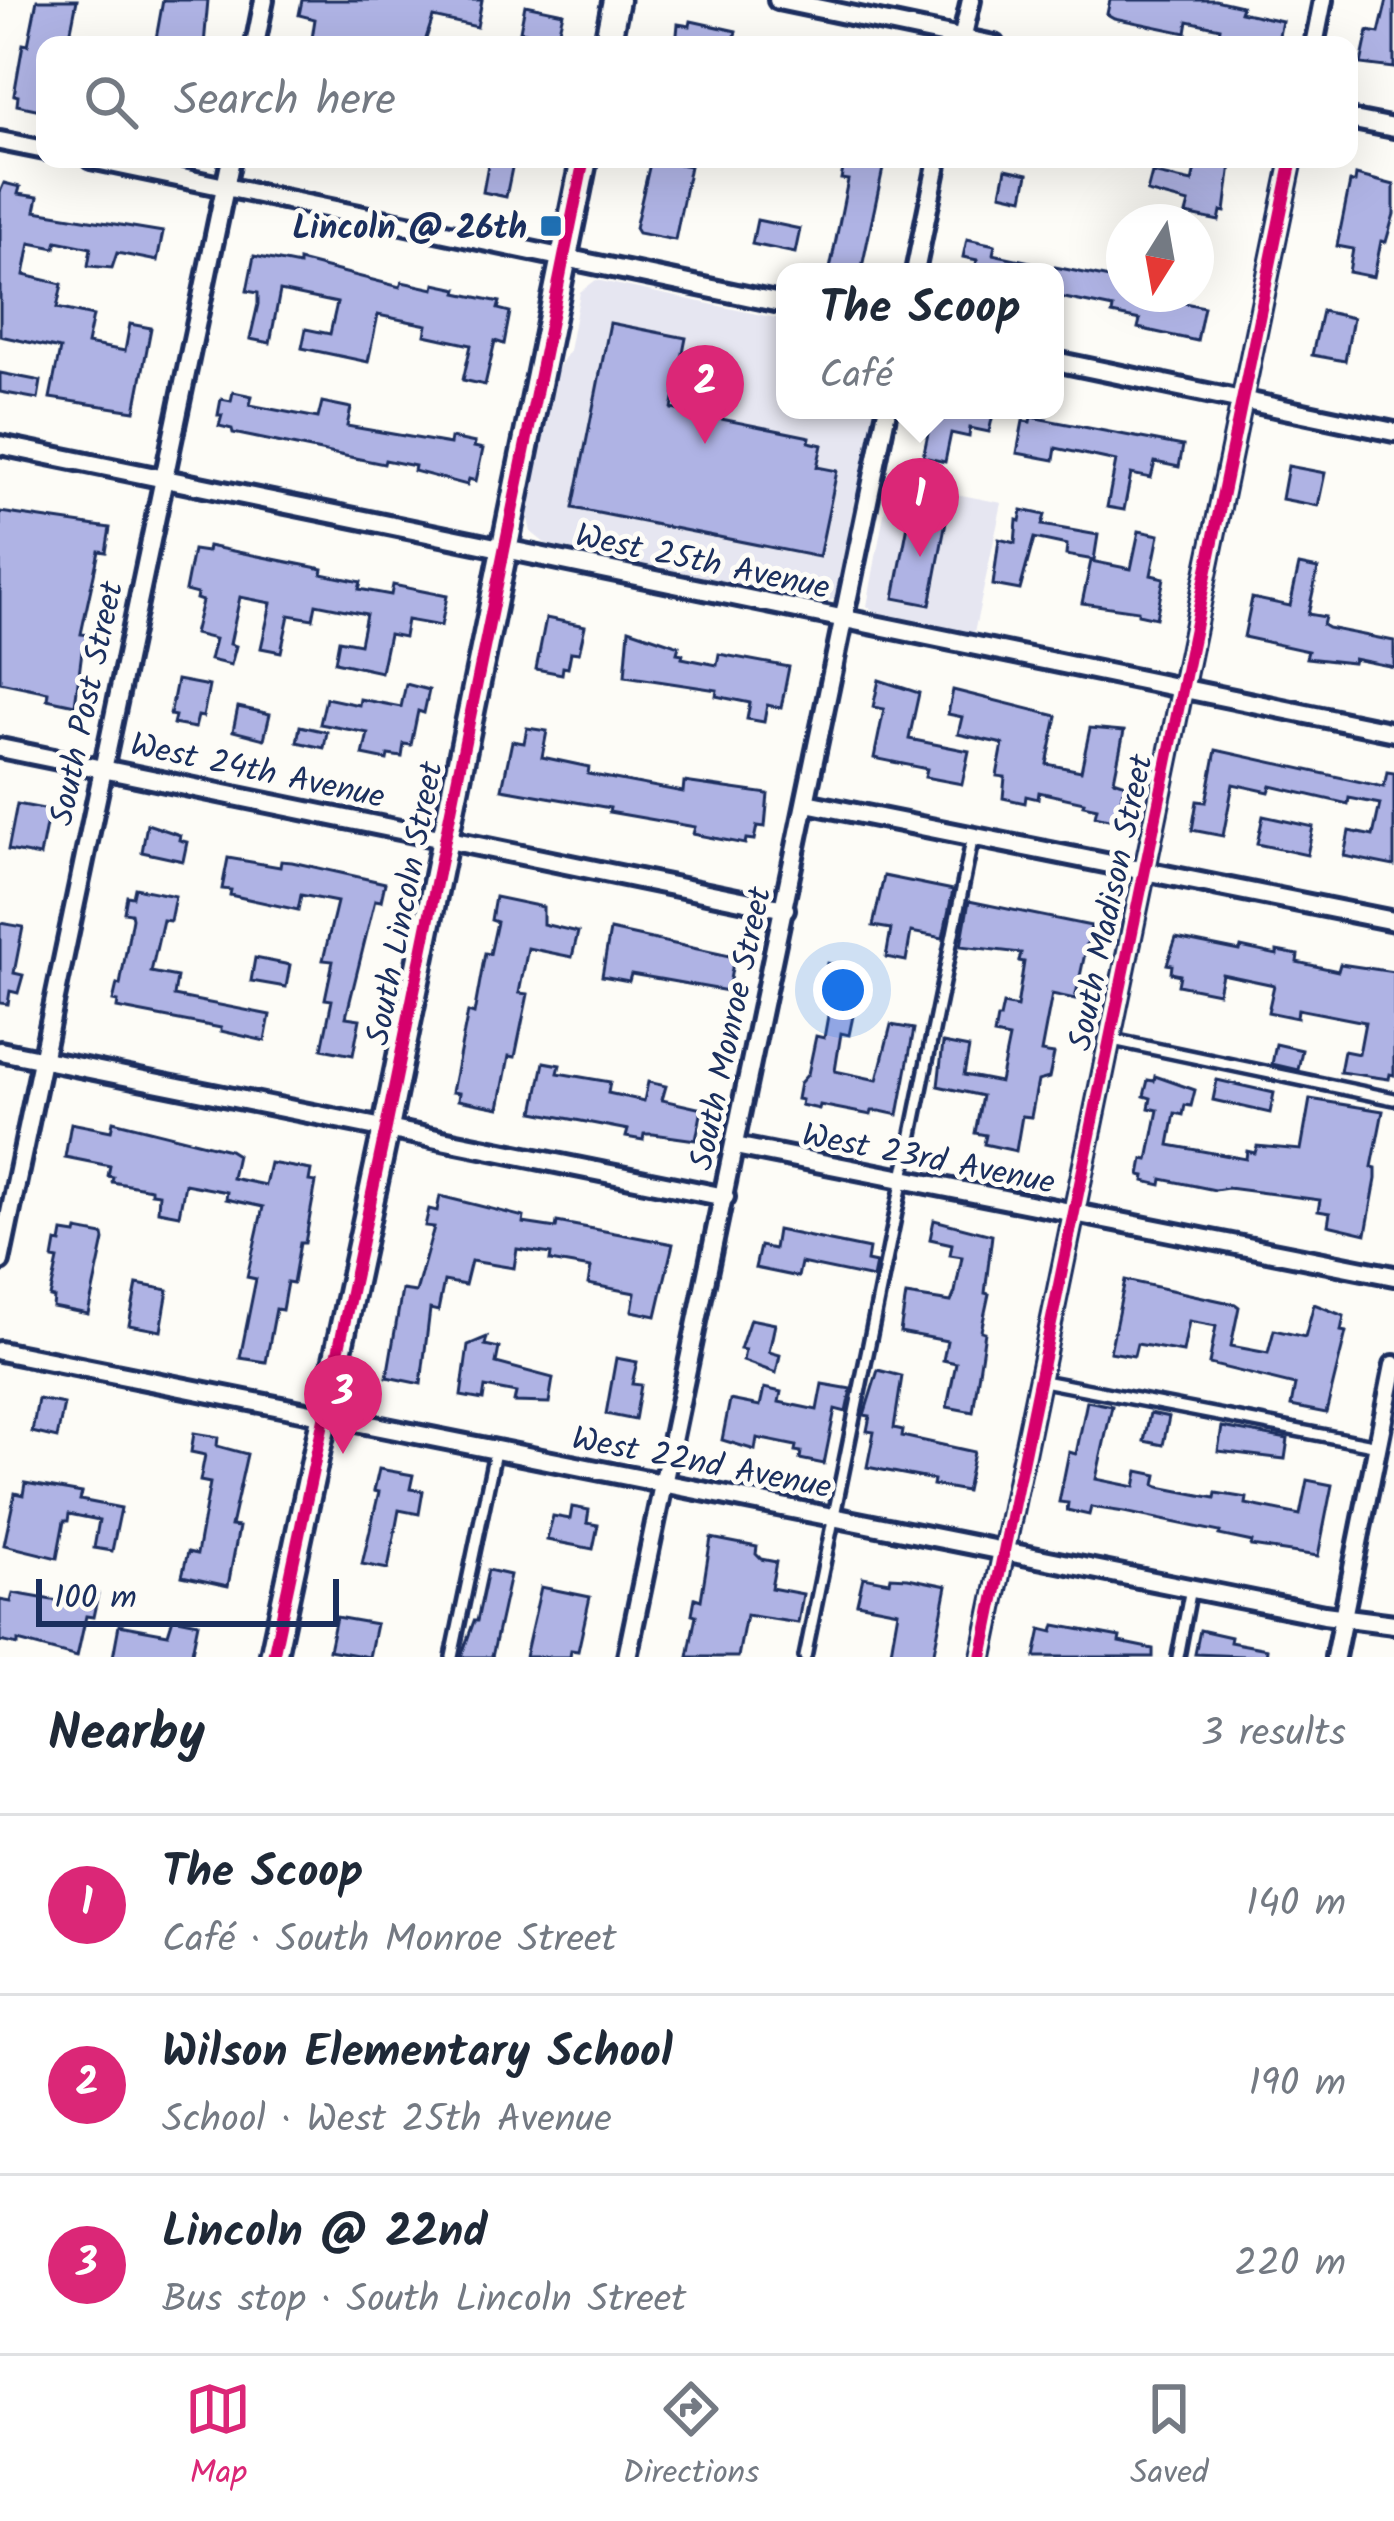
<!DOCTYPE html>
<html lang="en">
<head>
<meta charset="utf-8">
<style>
  :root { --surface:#fff; --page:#f2f2f3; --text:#1f2937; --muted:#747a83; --line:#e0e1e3; --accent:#db2777 }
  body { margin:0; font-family:Kalam,sans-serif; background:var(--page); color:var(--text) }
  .compass { position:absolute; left:1106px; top:204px; width:108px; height:108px; border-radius:50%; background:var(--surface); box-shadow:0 12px 48px #0002; rotate:191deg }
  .scale { position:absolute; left:36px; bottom:30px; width:303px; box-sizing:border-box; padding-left:12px; border:6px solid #1b2f5e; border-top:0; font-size:33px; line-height:42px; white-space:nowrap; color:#1b2f5e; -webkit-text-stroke:9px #fdfcf7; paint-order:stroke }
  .you { position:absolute; left:843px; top:990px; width:42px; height:42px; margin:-30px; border:9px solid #fff; border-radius:50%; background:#1a73e8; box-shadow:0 0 0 18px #1a73e833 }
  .badge { display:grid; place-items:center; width:78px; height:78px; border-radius:50%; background:var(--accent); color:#fff; font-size:39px; font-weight:700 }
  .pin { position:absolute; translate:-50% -99px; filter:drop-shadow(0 3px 6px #0008) }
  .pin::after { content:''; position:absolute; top:63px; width:42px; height:36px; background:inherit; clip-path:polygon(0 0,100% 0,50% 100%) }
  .popup { position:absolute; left:776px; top:263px; width:288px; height:156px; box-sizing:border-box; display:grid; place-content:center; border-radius:24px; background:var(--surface); filter:drop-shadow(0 3px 9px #0005); font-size:39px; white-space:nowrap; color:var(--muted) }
  .popup b { font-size:45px; color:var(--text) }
  .popup::after { content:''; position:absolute; left:50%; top:100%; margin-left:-24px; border:24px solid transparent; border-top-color:var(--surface) }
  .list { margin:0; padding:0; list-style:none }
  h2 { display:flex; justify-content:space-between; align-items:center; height:156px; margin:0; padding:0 48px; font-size:51px }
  h2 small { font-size:39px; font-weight:400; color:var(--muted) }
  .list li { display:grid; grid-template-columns:78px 1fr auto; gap:36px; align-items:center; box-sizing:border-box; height:180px; padding:0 48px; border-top:3px solid var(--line) }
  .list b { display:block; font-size:45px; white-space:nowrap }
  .list p { margin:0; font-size:39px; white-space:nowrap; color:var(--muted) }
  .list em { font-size:39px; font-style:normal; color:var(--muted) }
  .icon { flex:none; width:66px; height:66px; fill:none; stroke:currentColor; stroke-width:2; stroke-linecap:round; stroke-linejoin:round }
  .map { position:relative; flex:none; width:1394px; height:1657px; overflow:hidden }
  .search { position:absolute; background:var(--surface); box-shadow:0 12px 48px #0002; left:36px; right:36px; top:36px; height:132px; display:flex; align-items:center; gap:30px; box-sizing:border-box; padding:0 42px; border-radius:24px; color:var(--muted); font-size:45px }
  .sheet { height:696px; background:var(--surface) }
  nav { display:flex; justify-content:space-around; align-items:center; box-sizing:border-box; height:168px; border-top:3px solid var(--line); background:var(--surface); font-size:33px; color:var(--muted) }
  nav a { display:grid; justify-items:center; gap:6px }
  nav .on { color:var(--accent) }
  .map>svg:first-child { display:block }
  .built { fill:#e6e6f1 }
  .building { fill:#afb3e4; stroke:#1b2f5e; stroke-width:3 }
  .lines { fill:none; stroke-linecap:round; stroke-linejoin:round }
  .lane-casing { stroke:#1b2f5e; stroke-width:18 }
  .street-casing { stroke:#1b2f5e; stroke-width:26 }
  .secondary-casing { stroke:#1b2f5e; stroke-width:33 }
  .lane { stroke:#fdfcf7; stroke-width:9 }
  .street { stroke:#fdfcf7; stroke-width:16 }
  .secondary { stroke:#fdfcf7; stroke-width:24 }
  .cycleway-casing { stroke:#fdfcf7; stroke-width:20 }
  .cycleway { stroke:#d6006c; stroke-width:12 }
  .poi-dot { fill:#1f6fb2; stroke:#fdfcf7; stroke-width:4.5 }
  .labels { text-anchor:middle; stroke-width:10; stroke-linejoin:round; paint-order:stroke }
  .poi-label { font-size:33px; font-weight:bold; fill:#1b2f5e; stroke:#fdfcf7; text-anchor:end }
  .street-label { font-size:33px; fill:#1b2f5e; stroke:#fdfcf7 }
</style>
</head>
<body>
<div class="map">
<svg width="1394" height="1657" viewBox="0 0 1394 1657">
  <rect width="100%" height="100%" fill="#fdfcf7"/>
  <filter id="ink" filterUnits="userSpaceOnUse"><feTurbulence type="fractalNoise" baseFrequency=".00833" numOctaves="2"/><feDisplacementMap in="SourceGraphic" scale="24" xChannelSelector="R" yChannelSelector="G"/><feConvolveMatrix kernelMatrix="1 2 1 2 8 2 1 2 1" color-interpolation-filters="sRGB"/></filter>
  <g filter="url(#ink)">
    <!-- built -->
    <g class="built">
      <polygon points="596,280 785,320 785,410 877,410 837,598 826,602 546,544 531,532 527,515 555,373 569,351 580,292"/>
      <polygon points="890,481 1002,503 974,633 875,612 867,606"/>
    </g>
    <!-- building -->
    <g class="building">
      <polygon points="37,0 77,0 68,45 45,45 45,111 17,105 18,96 14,95 23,44 28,45"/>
      <polygon points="163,0 208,0 204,45 156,39"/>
      <polygon points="302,0 482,0 477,27 433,17 424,45 311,45 315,19 299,15"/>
      <polygon points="1110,0 1215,0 1242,6 1240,12 1282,21 1277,45 1273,45 1219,34 1220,28 1188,21 1186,33 1114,18 1107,14"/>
      <polygon points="1387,0 1394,0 1394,68 1361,64 1368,31 1379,33"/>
      <polygon points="525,5 563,13 557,38 520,31"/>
      <polygon points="691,21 736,31 733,45 676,45 678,24 690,26"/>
      <polygon points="489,159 513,163 506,197 483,192"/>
      <polygon points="651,159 690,166 675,240 638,233 635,228"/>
      <polygon points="845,159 885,159 861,272 830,269 848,180 841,179"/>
      <polygon points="1197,159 1227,159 1231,164 1225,212 1221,211 1219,221 1186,214 1189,203 1147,192 1152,173 1192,182"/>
      <polygon points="1006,169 1028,174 1023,198 1001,193"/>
      <polygon points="1356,175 1394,185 1394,214 1386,242 1381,241 1374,277 1349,272 1353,249 1337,246 1350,182 1355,182"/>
      <polygon points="4,183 20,187 18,194 38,197 35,211 163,232 157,261 117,253 112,268 88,266 91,248 57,241 55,248 30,243 24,275 62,284 57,308 93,316 87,344 125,351 130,324 151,328 135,411 50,398 60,349 0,336 0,192"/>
      <polygon points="757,220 800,229 795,253 752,244"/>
      <polygon points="967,239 995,245 993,254 1044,265 1043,272 974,272 977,260 963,257"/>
      <polygon points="254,256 299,265 299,261 400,287 402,282 434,289 435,284 458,289 457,293 500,302 498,309 510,312 504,344 495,341 485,385 463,380 471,345 425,335 427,325 378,315 368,362 302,348 306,329 330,334 337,303 280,291 270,343 250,339 258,304 258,293 247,291"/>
      <polygon points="1055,267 1124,281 1124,294 1133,294 1132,299 1169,306 1170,300 1204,307 1197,341 1138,328 1140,320 1112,314 1113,308 1055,296"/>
      <polygon points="1322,311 1353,318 1345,361 1312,355"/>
      <polygon points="610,323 686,338 672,409 810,437 809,442 822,445 817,467 837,471 819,557 573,508"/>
      <polygon points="0,373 41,381 38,399 0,392"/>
      <polygon points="233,392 252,396 250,405 318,418 322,402 351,408 347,426 450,444 451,438 475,443 474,447 483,449 476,481 469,479 467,485 414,471 415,466 385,460 384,464 233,433 232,429 219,426 222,415 218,415 221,399 231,401"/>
      <polygon points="933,410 994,410 989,432 970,428 969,437 951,433 945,462 923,457"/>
      <polygon points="1031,417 1183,446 1179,467 1155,462 1151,478 1131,474 1124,510 1107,507 1116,461 1056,448 1054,460 1017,453 1023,421 1030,422"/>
      <polygon points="1288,466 1325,473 1318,506 1282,499"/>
      <polygon points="911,509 947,516 930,605 894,598"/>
      <polygon points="1022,510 1045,515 1042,525 1098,535 1094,560 1066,555 1067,545 1034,538 1020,590 993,585 999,539 1015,543 1017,520 1020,521"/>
      <polygon points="0,512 110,528 106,552 99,551 81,634 89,635 85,652 82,651 75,705 47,699 48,692 0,682"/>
      <polygon points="1139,531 1159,535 1151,575 1164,578 1156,618 1138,614 1138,611 1082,603 1091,561 1131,569"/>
      <polygon points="208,546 323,569 322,574 361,582 359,589 391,595 393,585 447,596 441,626 407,620 404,637 389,634 381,672 335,662 339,640 360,644 366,614 316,604 313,619 289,615 281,652 261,648 271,603 240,597 230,644 236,646 231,665 210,660 215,639 194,634 202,601 196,599 197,594 185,591 193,550 207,552"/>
      <polygon points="1299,565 1318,569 1308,614 1325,617 1323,625 1328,628 1394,641 1394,667 1354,659 1353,663 1306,658 1308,651 1244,637 1252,598 1290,606"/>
      <polygon points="546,618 585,626 579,653 571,652 568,668 563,667 562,674 536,669"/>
      <polygon points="629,629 679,646 677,653 683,654 682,658 717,665 719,654 789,667 781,708 767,705 764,722 747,719 750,703 716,696 717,690 625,676"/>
      <polygon points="177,680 209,686 203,717 198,716 195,728 173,724 175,716 170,715"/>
      <polygon points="879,680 919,693 909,739 969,751 962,784 925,777 927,769 874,758 884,709 873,707"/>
      <polygon points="406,684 429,690 424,713 418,711 411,745 404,744 402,757 388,755 387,760 363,755 368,733 320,724 326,698 359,705 360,699 401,707"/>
      <polygon points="953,690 1057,716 1047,764 1081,771 1090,728 1124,731 1114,780 1126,784 1113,820 1095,816 1097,808 1083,805 1084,802 1039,792 1038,799 1026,796 1025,803 1003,798 1005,777 997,776 1003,744 958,734 962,717 948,714"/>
      <polygon points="238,707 270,714 264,739 233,731"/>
      <polygon points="300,726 327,732 324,748 297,742"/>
      <polygon points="527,728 547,731 542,757 589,767 588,774 683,792 684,782 768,794 765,827 757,826 754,840 746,839 745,844 693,834 695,827 609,812 610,808 502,789 512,741 524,743"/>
      <polygon points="1216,750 1384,787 1387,772 1394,773 1394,866 1344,856 1349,831 1373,836 1380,804 1349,798 1348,804 1271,786 1269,792 1233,784 1223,836 1192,830 1197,801 1206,802"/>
      <polygon points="17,804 49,810 40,856 8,850"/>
      <polygon points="1263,816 1313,827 1307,855 1257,844"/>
      <polygon points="147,824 180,835 179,840 187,842 183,861 142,852"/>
      <polygon points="228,858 280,867 281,861 292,862 385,883 381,901 375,900 346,1017 360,1019 353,1055 322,1049 332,1000 325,999 333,961 323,960 337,902 301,895 298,910 230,895 231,890 222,889"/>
      <polygon points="884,876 953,890 943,938 911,932 906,961 886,957 891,929 873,926"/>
      <polygon points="135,888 175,896 170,921 163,920 151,972 177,977 174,996 270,1015 265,1041 221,1031 221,1028 117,1008 118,1002 113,1001 117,984 120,985 132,918 131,913 124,912 127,896 133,897"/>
      <polygon points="495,897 543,907 543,924 578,932 572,957 528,948 519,993 528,994 515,1057 509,1056 499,1108 458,1100 459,1093 452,1092 468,1012 474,1014 485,953 490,954 497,922 491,920"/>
      <polygon points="969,901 1091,926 1075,999 1052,994 1041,1052 1054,1054 1049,1078 1038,1081 1031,1117 1022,1116 1016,1151 984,1144 986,1135 975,1133 982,1096 938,1086 943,1043 969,1048 964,1075 1000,1082 1009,1038 994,1035 997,1018 1000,1018 1003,1004 1017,1007 1024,962 1019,961 1021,953 961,946"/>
      <polygon points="0,923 23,927 14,973 23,975 18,993 10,991 8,1004 0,1003"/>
      <polygon points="610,930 734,957 728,991 631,974 629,981 602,976"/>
      <polygon points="1176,938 1240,951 1241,947 1277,955 1277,951 1298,955 1297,962 1338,971 1340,964 1394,972 1394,1075 1390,1074 1389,1079 1340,1072 1344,1051 1359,1054 1365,1022 1298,1009 1297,1018 1268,1012 1274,985 1222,974 1218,993 1178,985 1180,975 1171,973 1172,965 1167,964"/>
      <polygon points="255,958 290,965 286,987 251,981"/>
      <polygon points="827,963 855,969 849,996 857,997 849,1035 841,1033 835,1071 877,1080 891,1025 914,1029 898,1115 880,1111 872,1111 871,1115 820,1105 819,1109 801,1105 802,1100 797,1099 800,1083 808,1074 816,1036 824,1038 831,999 820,994"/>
      <polygon points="1276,1044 1302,1050 1298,1070 1272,1064"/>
      <polygon points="544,1062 560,1065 558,1073 610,1082 608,1093 644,1101 648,1082 666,1086 662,1100 702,1109 696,1140 653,1134 644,1134 643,1140 626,1137 628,1130 534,1112"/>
      <polygon points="1155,1076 1195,1090 1191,1106 1185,1105 1183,1115 1175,1113 1169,1145 1246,1159 1247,1151 1255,1153 1257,1146 1301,1150 1310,1099 1383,1111 1372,1167 1376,1168 1376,1179 1366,1234 1328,1225 1330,1213 1318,1211 1320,1200 1228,1188 1215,1190 1162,1179 1161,1185 1144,1181 1145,1176 1140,1175 1143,1159 1148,1160 1158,1110 1149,1108 1151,1098 1144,1096 1148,1080 1154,1081"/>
      <polygon points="1217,1080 1274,1093 1270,1113 1213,1100"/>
      <polygon points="113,1121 229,1150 237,1155 232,1178 265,1185 270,1163 311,1170 309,1181 316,1182 305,1243 300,1243 293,1283 287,1282 282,1310 276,1309 266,1362 240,1358 256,1279 247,1277 263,1207 226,1199 227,1192 185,1184 179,1215 158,1211 159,1194 151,1193 151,1189 112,1182 113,1177 108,1176 110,1166 65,1157 71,1123 111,1131"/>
      <polygon points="440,1196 524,1217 523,1223 556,1228 557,1222 673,1244 656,1316 632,1311 635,1293 588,1284 591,1268 550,1261 551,1254 517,1249 514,1268 471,1261 465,1285 444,1281 438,1311 430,1309 421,1384 387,1377 402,1290 416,1292 434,1227 425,1226 429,1209 437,1211"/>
      <polygon points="934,1220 992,1235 985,1293 989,1294 981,1331 985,1332 973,1412 947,1407 956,1363 943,1360 947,1341 900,1332 906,1295 951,1302 955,1292 962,1257 950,1255 952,1244 930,1239"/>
      <polygon points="77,1230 103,1235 104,1240 88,1314 53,1307 54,1298 50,1297 58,1260 53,1259 56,1242 61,1243 63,1232 76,1234"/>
      <polygon points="777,1230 869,1249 867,1261 876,1263 873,1278 801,1263 798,1277 755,1268 760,1246 774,1249"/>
      <polygon points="1125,1280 1235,1304 1239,1307 1231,1346 1268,1353 1274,1330 1305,1337 1314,1304 1344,1316 1341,1331 1346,1332 1326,1413 1291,1406 1295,1385 1209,1364 1216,1326 1189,1321 1183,1352 1137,1344 1134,1356 1110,1352"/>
      <polygon points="137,1284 168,1290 161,1331 129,1325"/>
      <polygon points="750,1319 775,1324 769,1352 780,1355 776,1373 743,1361 745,1350 740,1349"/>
      <polygon points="487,1337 485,1345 499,1348 496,1363 553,1378 549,1403 514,1402 516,1393 485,1387 483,1400 461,1396 468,1345"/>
      <polygon points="616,1358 637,1362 632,1384 641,1385 635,1420 606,1414"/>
      <polygon points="878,1370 902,1376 894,1428 903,1430 902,1436 974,1452 966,1491 933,1485 934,1480 867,1467 874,1432 867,1431 870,1416 864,1415"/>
      <polygon points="822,1384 851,1389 846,1412 835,1409 824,1464 800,1459 801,1452 795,1451 796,1446 757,1438 755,1450 722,1440 730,1400 760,1406 764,1388 781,1392 779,1402 817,1410"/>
      <polygon points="38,1399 64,1404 57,1438 32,1432"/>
      <polygon points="1087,1401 1112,1406 1096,1479 1135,1487 1138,1471 1157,1475 1155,1485 1159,1487 1215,1498 1216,1493 1247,1498 1246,1504 1300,1515 1307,1480 1332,1485 1318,1556 1251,1546 1252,1542 1219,1535 1220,1532 1124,1512 1091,1507 1089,1515 1067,1510 1068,1503 1059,1502 1069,1452 1076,1454"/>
      <polygon points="1150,1413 1169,1417 1163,1445 1144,1441"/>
      <polygon points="1222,1427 1288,1439 1285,1459 1218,1451"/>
      <polygon points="194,1433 218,1437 217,1446 247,1454 231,1526 239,1527 228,1586 182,1576 188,1552 197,1554 210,1483 200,1481 205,1455 191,1452"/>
      <polygon points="379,1469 413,1475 410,1489 423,1491 419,1514 399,1510 388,1569 362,1564 379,1492 374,1491"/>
      <polygon points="25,1483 82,1493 80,1500 121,1508 112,1551 94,1548 99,1520 69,1514 68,1521 64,1521 57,1558 4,1545 15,1493 23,1495"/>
      <polygon points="572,1507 589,1510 587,1523 598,1525 593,1549 547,1540 553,1516 570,1519"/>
      <polygon points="711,1538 757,1547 756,1554 761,1559 776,1562 771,1588 803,1594 798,1623 746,1615 738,1657 688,1657 696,1615 692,1614 695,1598 701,1600"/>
      <polygon points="488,1570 510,1575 492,1657 461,1657 474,1621 477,1621"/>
      <polygon points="863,1577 890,1582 891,1577 908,1578 947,1586 933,1657 891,1651 898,1611 857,1603"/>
      <polygon points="541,1587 590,1597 578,1651 571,1650 570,1657 525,1657"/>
      <polygon points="72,1588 98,1594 93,1617 86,1616 77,1657 18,1641 18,1645 0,1641 0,1600 11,1602 13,1593 69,1603"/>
      <polygon points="336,1617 376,1624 369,1657 329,1650"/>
      <polygon points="173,1618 198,1623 191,1657 113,1657 119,1625 168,1634"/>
      <polygon points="1055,1625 1120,1637 1119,1642 1153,1649 1153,1657 1035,1657 1041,1629 1053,1632"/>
      <polygon points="1200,1630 1231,1637 1230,1642 1267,1649 1266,1657 1195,1654"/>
    </g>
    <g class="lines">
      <defs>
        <g id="lane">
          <polyline points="1108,1039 1394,1099"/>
          <polyline points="1038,1380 1378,1446"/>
          <polyline points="452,1657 495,1452"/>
          <polyline points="805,1657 973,836"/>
          <polyline points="1178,1657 1191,1588"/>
        </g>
        <g id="street">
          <polyline points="778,0 994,45"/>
          <polyline points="961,44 971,0"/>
          <polyline points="255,45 264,0"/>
          <polyline points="1314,45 1323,0"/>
          <polyline points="1349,119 1394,128"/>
          <polyline points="0,141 45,150"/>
          <polyline points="91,159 785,304"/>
          <polyline points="915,272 938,159"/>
          <polyline points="1055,361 1394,432"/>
          <polyline points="0,445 1394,732"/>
          <polyline points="0,748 785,909"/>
          <polyline points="806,803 1394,921"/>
          <polyline points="0,1051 725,1197"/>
          <polyline points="735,1146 1394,1276"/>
          <polyline points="0,1261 231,159"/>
          <polyline points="0,1351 1324,1615 1394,1624"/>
          <polyline points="627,1657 887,410"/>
          <polyline points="982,1657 1292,159"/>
          <polyline points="1335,1657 1394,1365"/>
        </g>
        <g id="secondary">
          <polyline points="607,45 616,0"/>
          <polyline points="273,1657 386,1128 584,159"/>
        </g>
      </defs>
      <!-- lane casing -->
      <use href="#lane" class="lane-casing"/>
      <!-- street casing -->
      <use href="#street" class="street-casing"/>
      <!-- secondary casing -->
      <use href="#secondary" class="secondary-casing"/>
      <!-- lane -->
      <use href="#lane" class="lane"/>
      <!-- street -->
      <use href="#street" class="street"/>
      <!-- secondary -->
      <use href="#secondary" class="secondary"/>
      <defs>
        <g id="cycleway">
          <polyline points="273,1657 386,1128 584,159"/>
          <polyline points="982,1657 1292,159"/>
        </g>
      </defs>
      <!-- cycleway casing -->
      <use href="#cycleway" class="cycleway-casing"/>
      <!-- cycleway -->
      <use href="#cycleway" class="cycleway"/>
    </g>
  </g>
  <!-- markers -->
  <rect class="poi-dot" x="539" y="214" width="24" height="24" rx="6"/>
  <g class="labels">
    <!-- poi labels -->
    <g class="poi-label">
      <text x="527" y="238">Lincoln @ 26th</text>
    </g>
    <!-- street labels -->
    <g class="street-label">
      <text transform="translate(703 560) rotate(12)" y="12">West 25th Avenue</text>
      <text transform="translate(85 703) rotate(-78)" y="12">South Post Street</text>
      <text transform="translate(258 769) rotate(12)" y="12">West 24th Avenue</text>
      <text transform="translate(1109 902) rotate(-78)" y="12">South Madison Street</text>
      <text transform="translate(403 903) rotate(-79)" y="12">South Lincoln Street</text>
      <text transform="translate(729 1028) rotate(-78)" y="12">South Monroe Street</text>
      <text transform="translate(929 1157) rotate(11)" y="12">West 23rd Avenue</text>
      <text transform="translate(702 1461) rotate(11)" y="12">West 22nd Avenue</text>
    </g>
  </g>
</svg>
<svg class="compass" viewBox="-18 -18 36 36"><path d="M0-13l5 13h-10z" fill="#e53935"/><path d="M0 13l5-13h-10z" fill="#747a83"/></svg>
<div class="scale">100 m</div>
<div class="you"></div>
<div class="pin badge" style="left:920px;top:557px">1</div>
<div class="popup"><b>The Scoop</b>Café</div>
<div class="pin badge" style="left:705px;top:444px">2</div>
<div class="pin badge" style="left:343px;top:1454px">3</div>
<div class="search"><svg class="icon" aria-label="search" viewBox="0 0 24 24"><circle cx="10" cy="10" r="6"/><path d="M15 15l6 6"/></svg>Search here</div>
</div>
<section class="sheet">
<h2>Nearby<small>3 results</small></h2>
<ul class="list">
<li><span class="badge">1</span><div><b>The Scoop</b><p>Café · South Monroe Street</p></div><em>140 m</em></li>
<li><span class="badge">2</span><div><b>Wilson Elementary School</b><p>School · West 25th Avenue</p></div><em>190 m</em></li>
<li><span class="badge">3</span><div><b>Lincoln @ 22nd</b><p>Bus stop · South Lincoln Street</p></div><em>220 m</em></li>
</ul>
</section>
<nav>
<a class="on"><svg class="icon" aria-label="map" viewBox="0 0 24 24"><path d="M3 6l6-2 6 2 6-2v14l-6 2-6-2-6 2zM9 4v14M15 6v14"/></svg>Map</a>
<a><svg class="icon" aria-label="directions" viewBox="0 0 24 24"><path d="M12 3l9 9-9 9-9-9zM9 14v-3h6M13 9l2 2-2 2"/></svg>Directions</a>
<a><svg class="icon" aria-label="saved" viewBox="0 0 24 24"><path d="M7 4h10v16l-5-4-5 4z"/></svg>Saved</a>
</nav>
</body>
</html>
